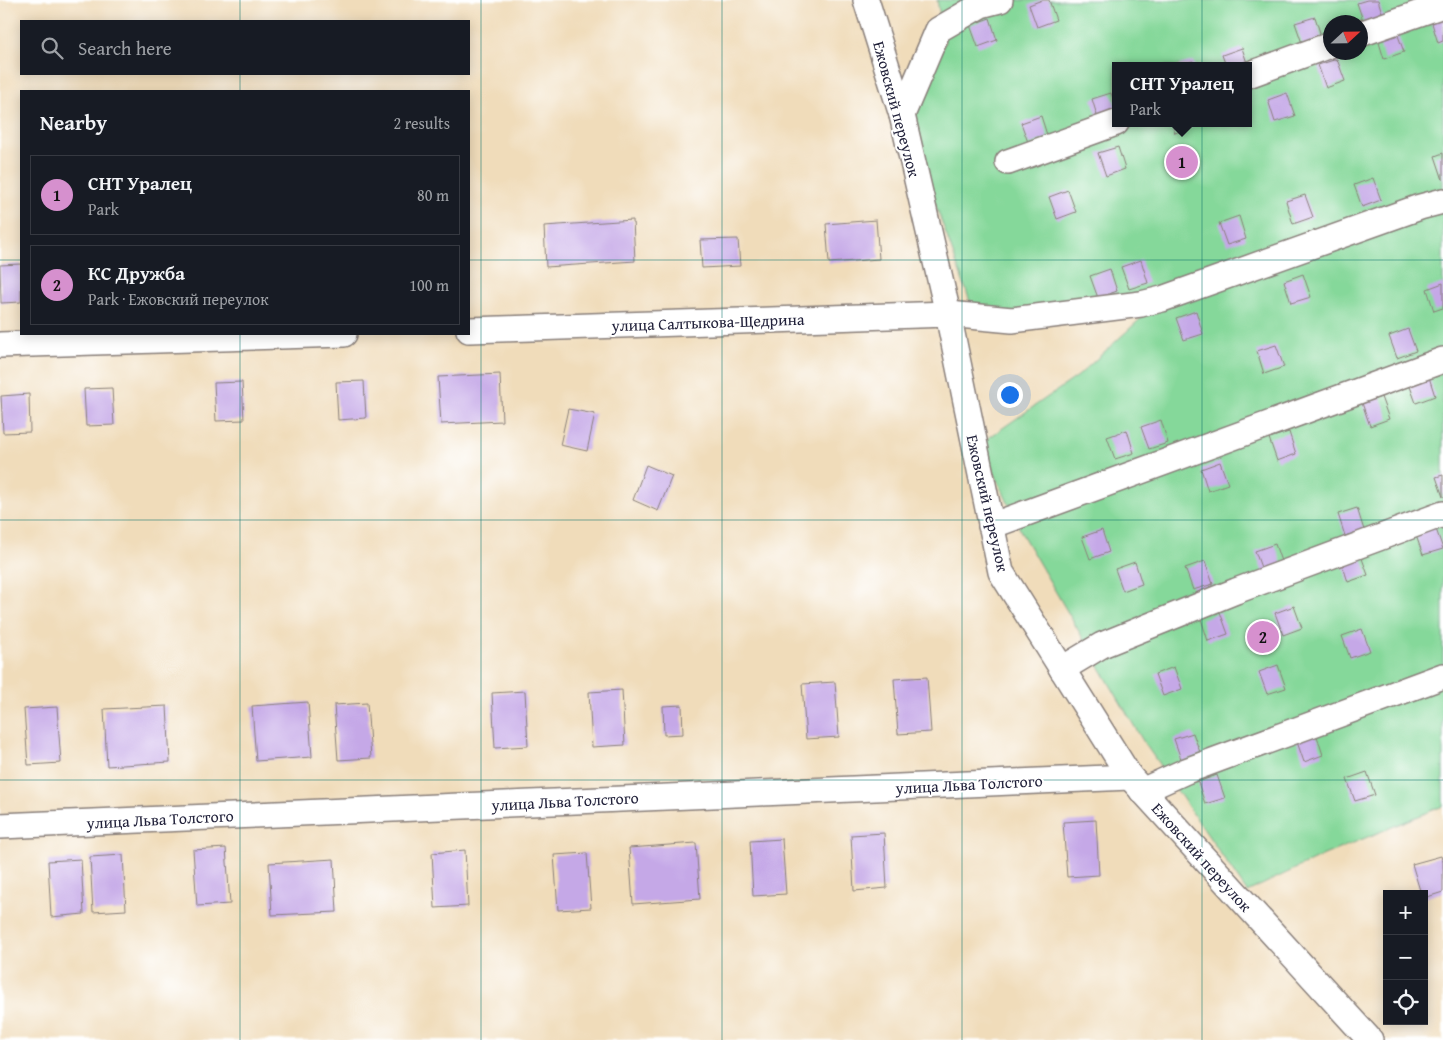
<!DOCTYPE html>
<html lang="en">
<head>
<meta charset="utf-8">
<style>
  :root { --surface:#171b24; --page:#242831; --text:#f1f3f6; --muted:#9ea1a6; --line:#363941; --accent:#d690ce }
  body { margin:0; font-family:"Gentium Book Plus",serif; background:var(--page); color:var(--text) }
  .controls { position:absolute; right:15px; bottom:15px; display:grid; overflow:hidden; border-radius:0px; box-shadow:0 2px 12px #0003 }
  .controls button { width:45px; height:45px; display:grid; place-items:center; padding:0; border:0; border-bottom:1px solid var(--line); background:var(--surface); color:var(--text); font:25px sans-serif }
  .compass { position:absolute; left:1323px; top:15px; width:45px; height:45px; border-radius:50%; background:var(--surface); box-shadow:0 2px 12px #0003; rotate:68deg }
  .you { position:absolute; left:1009px; top:394px; width:18px; height:18px; margin:-12px; border:4px solid #fff; border-radius:50%; background:#1a73e8; box-shadow:0 0 0 8px #1a73e833 }
  .badge { display:grid; place-items:center; width:32px; height:32px; border-radius:50%; background:var(--accent); color:#111; font-size:16px; font-weight:700 }
  .pin { position:absolute; translate:-50% -50%; border:2px solid #fff; box-shadow:0 1px 5px #0006 }
  .popup { position:absolute; left:1112px; top:62px; width:140px; height:65px; box-sizing:border-box; display:grid; place-content:center; border-radius:0px; background:var(--surface); filter:drop-shadow(0 1px 4px #0005); font-size:16px; white-space:nowrap; color:var(--muted) }
  .popup b { font-size:19px; color:var(--text) }
  .popup::after { content:''; position:absolute; left:50%; top:100%; margin-left:-10px; border:10px solid transparent; border-top-color:var(--surface) }
  .list { margin:0; padding:0; list-style:none }
  h2 { display:flex; justify-content:space-between; align-items:center; height:65px; margin:0; padding:0 20px; font-size:21px }
  h2 small { font-size:16px; font-weight:400; color:var(--muted) }
  .list li { display:grid; grid-template-columns:32px 1fr auto; gap:15px; align-items:center; box-sizing:border-box; height:80px; margin:0 10px 10px; padding:0 10px; border:1px solid var(--line); border-radius:0px }
  .list b { display:block; font-size:19px; white-space:nowrap }
  .list p { margin:0; font-size:16px; white-space:nowrap; color:var(--muted) }
  .list em { font-size:16px; font-style:normal; color:var(--muted) }
  .icon { flex:none; width:28px; height:28px; fill:none; stroke:currentColor; stroke-width:2; stroke-linecap:round; stroke-linejoin:round }
  .map { position:relative; flex:none; width:1443px; height:1040px; overflow:hidden }
  .search { position:absolute; background:var(--surface); box-shadow:0 2px 12px #0003; left:20px; top:20px; width:450px; height:55px; display:flex; align-items:center; gap:12px; box-sizing:border-box; padding:0 18px; border-radius:0px; color:var(--muted); font-size:19px }
  .panel { position:absolute; background:var(--surface); box-shadow:0 2px 12px #0003; left:20px; top:90px; width:450px; height:245px; border-radius:0px }
  .map>svg:first-child { display:block }
  .green { fill:#85d89a; stroke:#547d6a; fill-rule:evenodd }
  .building { fill:#c5a8e7 }
  .lines { fill:none; stroke-linecap:round; stroke-linejoin:round }
  .street-casing { stroke:#897f7a; stroke-width:28 }
  .street { stroke:#fff; stroke-width:25 }
  .grid { fill:none; stroke:#0f766e; stroke-width:1; stroke-opacity:0.55 }
  .labels { text-anchor:middle; stroke-width:4; stroke-linejoin:round; paint-order:stroke }
  .street-label { font-size:16px; fill:#22223b; stroke:#fff }
</style>
</head>
<body>
<div class="map">
<svg width="1443" height="1040" viewBox="0 0 1443 1040">
  <rect width="100%" height="100%" fill="#fff"/>
  <filter id="ink" filterUnits="userSpaceOnUse"><feTurbulence type="fractalNoise" baseFrequency=".02" numOctaves="2"/><feDisplacementMap in="SourceGraphic" scale="10" xChannelSelector="R" yChannelSelector="G"/><feConvolveMatrix kernelMatrix="1 2 1 2 8 2 1 2 1" color-interpolation-filters="sRGB"/></filter>
  <filter id="wash" filterUnits="userSpaceOnUse"><feTurbulence type="fractalNoise" baseFrequency=".0096" numOctaves="4" result="noise"/><feDisplacementMap in="SourceGraphic" scale="20" xChannelSelector="R" yChannelSelector="G"/><feGaussianBlur stdDeviation="1.12" result="paint"/><feColorMatrix in="noise" values="0 0 0 0 0 0 0 0 0 0 0 0 0 0 0 0 0 1.4 0 .05"/><feComposite in="paint" operator="in"/></filter>
  <g filter="url(#wash)">
    <rect width="100%" height="100%" fill="#f0dcba"/>
    <!-- green -->
    <path class="green" d="M937,0h506v806l-119,49 -77,37 -104,-151 -121,-207 -41,-91 97,-67 84,-77 -150,21 -41,-16 -65,-182 39,-80zM1330,22h30v30h-30zM1116,66h132v57h-132z"/>
    <g id="blocks">
      <!-- building -->
      <g class="building">
        <polygon points="1042,0 1049,0 1056,20 1037,27 1029,5"/>
        <polygon points="1367,0 1378,0 1384,19 1365,26 1357,3"/>
        <polygon points="1443,16 1443,41 1438,43 1431,20"/>
        <polygon points="1315,17 1322,39 1303,46 1295,23"/>
        <polygon points="990,18 997,40 978,47 970,25"/>
        <polygon points="1396,30 1404,52 1384,59 1377,36"/>
        <polygon points="1242,48 1248,66 1226,66 1222,55"/>
        <polygon points="1337,59 1345,81 1326,88 1318,65"/>
        <polygon points="1193,61 1195,66 1179,66 1179,65"/>
        <polygon points="1111,93 1116,106 1116,116 1099,122 1092,99"/>
        <polygon points="1287,93 1295,116 1275,122 1268,100"/>
        <polygon points="1041,116 1048,138 1029,145 1021,123"/>
        <polygon points="1172,123 1193,123 1194,126 1175,133"/>
        <polygon points="1118,147 1125,169 1106,176 1098,153"/>
        <polygon points="1443,153 1443,180 1435,156"/>
        <polygon points="1373,178 1381,200 1362,207 1354,185"/>
        <polygon points="1068,190 1076,212 1057,219 1049,197"/>
        <polygon points="1305,195 1313,217 1293,224 1286,201"/>
        <polygon points="1239,216 1246,239 1227,245 1219,223"/>
        <polygon points="633,220 635,261 546,267 544,226"/>
        <polygon points="876,220 879,259 829,263 826,224"/>
        <polygon points="738,239 740,266 702,268 700,240"/>
        <polygon points="1141,260 1148,283 1129,289 1121,267"/>
        <polygon points="21,264 21,302 1,303 0,265"/>
        <polygon points="1110,269 1117,291 1098,298 1090,276"/>
        <polygon points="1303,274 1311,297 1291,303 1284,281"/>
        <polygon points="1443,283 1443,308 1434,311 1427,289"/>
        <polygon points="1196,311 1203,334 1184,340 1176,318"/>
        <polygon points="1408,329 1416,351 1397,358 1389,336"/>
        <polygon points="1276,345 1284,367 1264,374 1257,351"/>
        <polygon points="500,374 502,421 441,424 438,377"/>
        <polygon points="1428,374 1435,396 1416,403 1408,381"/>
        <polygon points="364,381 366,418 338,420 336,382"/>
        <polygon points="242,382 244,420 216,421 214,383"/>
        <polygon points="112,388 114,425 86,426 84,389"/>
        <polygon points="29,394 30,432 3,433 1,396"/>
        <polygon points="1381,397 1389,419 1370,426 1362,403"/>
        <polygon points="568,409 595,414 587,451 560,445"/>
        <polygon points="1161,420 1168,443 1149,449 1141,427"/>
        <polygon points="1127,430 1134,453 1115,459 1107,437"/>
        <polygon points="1289,432 1296,454 1277,461 1269,438"/>
        <polygon points="1220,462 1228,484 1208,491 1201,469"/>
        <polygon points="646,465 672,476 658,511 633,500"/>
        <polygon points="1443,475 1443,497 1436,477"/>
        <polygon points="1357,508 1364,530 1345,536 1338,514"/>
        <polygon points="1435,526 1443,549 1423,555 1415,533"/>
        <polygon points="1102,530 1109,552 1090,559 1082,537"/>
        <polygon points="1275,544 1283,567 1263,573 1255,551"/>
        <polygon points="1360,553 1368,575 1348,582 1341,560"/>
        <polygon points="1205,561 1213,584 1193,590 1185,568"/>
        <polygon points="1135,562 1142,584 1123,591 1115,569"/>
        <polygon points="1294,606 1302,628 1283,635 1275,613"/>
        <polygon points="1220,612 1228,634 1208,641 1201,619"/>
        <polygon points="1362,629 1370,651 1350,658 1342,636"/>
        <polygon points="1278,665 1286,688 1267,694 1259,672"/>
        <polygon points="1174,667 1182,689 1163,696 1155,674"/>
        <polygon points="927,677 931,732 898,734 894,679"/>
        <polygon points="835,682 839,737 806,739 802,684"/>
        <polygon points="622,690 625,745 592,747 589,692"/>
        <polygon points="525,691 528,746 495,748 492,693"/>
        <polygon points="308,702 312,757 256,761 252,706"/>
        <polygon points="367,703 371,758 338,760 334,705"/>
        <polygon points="682,705 683,734 664,735 663,706"/>
        <polygon points="167,706 170,762 107,766 104,709"/>
        <polygon points="57,707 61,763 28,765 24,709"/>
        <polygon points="1193,733 1201,755 1182,762 1174,739"/>
        <polygon points="1316,733 1323,755 1304,762 1296,739"/>
        <polygon points="1367,772 1375,795 1355,801 1347,779"/>
        <polygon points="1217,775 1225,798 1205,804 1198,782"/>
        <polygon points="1096,820 1099,875 1067,877 1063,822"/>
        <polygon points="884,833 887,888 854,891 851,835"/>
        <polygon points="782,839 786,894 753,896 750,841"/>
        <polygon points="696,843 700,899 633,904 629,848"/>
        <polygon points="226,848 230,904 197,906 193,850"/>
        <polygon points="465,850 468,906 435,908 432,853"/>
        <polygon points="587,853 591,908 558,910 554,855"/>
        <polygon points="123,855 126,910 93,912 90,857"/>
        <polygon points="1441,856 1443,862 1443,892 1424,898 1424,894 1421,894 1412,864"/>
        <polygon points="81,859 84,914 51,917 48,861"/>
        <polygon points="334,859 337,912 272,915 269,863"/>
      </g>
    </g>
  </g>
  <g filter="url(#ink)">
    <use href="#blocks" fill-opacity="0" stroke="#897f7a" stroke-width="1"/>
    <g class="lines">
      <defs>
        <g id="street">
          <polyline points="866,0 902,115 948,314 1001,572 1130,777 1370,1040"/>
          <polyline points="1360,34 1443,5"/>
          <polyline points="1248,75 1330,45"/>
          <polyline points="902,115 938,30 981,5 1000,0"/>
          <polyline points="1008,162 1116,123"/>
          <polyline points="469,330 948,314 1012,320 1141,304 1162,299 1420,207 1443,201"/>
          <polyline points="0,345 344,334"/>
          <polyline points="991,526 1443,360"/>
          <polyline points="1062,669 1102,645 1236,591 1443,514"/>
          <polyline points="1142,791 1186,771 1443,676"/>
          <polyline points="0,826 1130,777"/>
        </g>
      </defs>
      <!-- street casing -->
      <use href="#street" class="street-casing"/>
      <!-- street -->
      <use href="#street" class="street"/>
    </g>
  </g>
  <!-- grid -->
  <path class="grid" d="M240,0v21M481,0v1040M722,0v1040M962,0v1040M1202,0v1040M240,74v17M0,260h21M469,260h974M240,334v706M0,520h1443M0,780h1443"/>
  <g class="labels">
    <!-- street labels -->
    <g class="street-label">
      <text transform="translate(897 109) rotate(75)" y="6">Ежовский переулок</text>
      <text transform="translate(708 322) rotate(-2)" y="6">улица Салтыкова-Щедрина</text>
      <text transform="translate(988 503) rotate(77)" y="6">Ежовский переулок</text>
      <text transform="translate(969 784) rotate(-3)" y="6">улица Льва Толстого</text>
      <text transform="translate(565 801) rotate(-3)" y="6">улица Льва Толстого</text>
      <text transform="translate(160 819) rotate(-3)" y="6">улица Льва Толстого</text>
      <text transform="translate(1202 857) rotate(48)" y="6">Ежовский переулок</text>
    </g>
  </g>
</svg>
<div class="controls">
<button>+</button>
<button>−</button>
<button><svg class="icon" aria-label="locate" viewBox="0 0 24 24"><circle cx="12" cy="12" r="6"/><path d="M12 2v4M12 18v4M2 12h4M18 12h4"/></svg></button>
</div>
<svg class="compass" viewBox="-18 -18 36 36"><path d="M0-13l5 13h-10z" fill="#e53935"/><path d="M0 13l5-13h-10z" fill="#9ea1a6"/></svg>
<div class="you"></div>
<div class="pin badge" style="left:1182px;top:162px">1</div>
<div class="popup"><b>СНТ Уралец</b>Park</div>
<div class="pin badge" style="left:1263px;top:637px">2</div>
<div class="search"><svg class="icon" aria-label="search" viewBox="0 0 24 24"><circle cx="10" cy="10" r="6"/><path d="M15 15l6 6"/></svg>Search here</div>
<section class="panel">
<h2>Nearby<small>2 results</small></h2>
<ul class="list">
<li><span class="badge">1</span><div><b>СНТ Уралец</b><p>Park</p></div><em>80 m</em></li>
<li><span class="badge">2</span><div><b>КС Дружба</b><p>Park · Ежовский переулок</p></div><em>100 m</em></li>
</ul>
</section>
</div>
</body>
</html>
